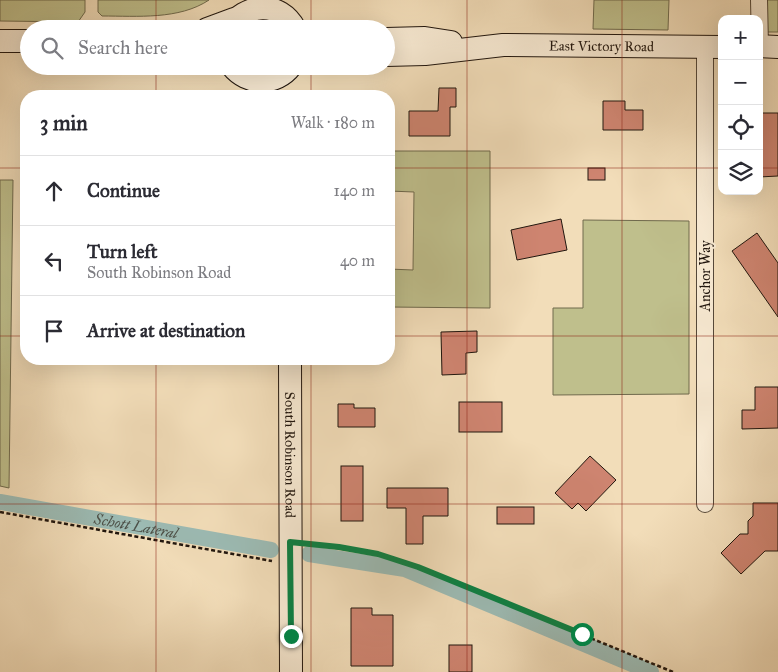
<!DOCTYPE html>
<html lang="en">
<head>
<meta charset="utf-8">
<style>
  :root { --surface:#fff; --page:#f2f2f3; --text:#2b2b33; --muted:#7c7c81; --line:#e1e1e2 }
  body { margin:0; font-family:"IM FELL Great Primer",serif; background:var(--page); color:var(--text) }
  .controls { position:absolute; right:15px; top:15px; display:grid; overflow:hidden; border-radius:10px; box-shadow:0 5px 20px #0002 }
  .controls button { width:45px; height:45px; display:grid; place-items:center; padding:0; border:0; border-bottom:1px solid var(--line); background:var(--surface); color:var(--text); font:25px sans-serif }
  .stop { position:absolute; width:15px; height:15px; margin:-11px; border:4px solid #0b8043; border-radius:50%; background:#fff }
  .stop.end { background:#0b8043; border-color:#fff; box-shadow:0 1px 5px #0008 }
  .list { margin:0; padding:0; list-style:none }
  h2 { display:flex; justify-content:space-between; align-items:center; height:65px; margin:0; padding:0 20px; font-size:21px }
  h2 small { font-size:16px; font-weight:400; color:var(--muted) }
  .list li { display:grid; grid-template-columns:32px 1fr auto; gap:15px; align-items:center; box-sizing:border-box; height:70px; padding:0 20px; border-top:1px solid var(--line) }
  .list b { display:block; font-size:19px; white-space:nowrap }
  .list p { margin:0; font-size:16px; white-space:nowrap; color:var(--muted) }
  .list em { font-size:16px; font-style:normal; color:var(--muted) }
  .icon { flex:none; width:28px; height:28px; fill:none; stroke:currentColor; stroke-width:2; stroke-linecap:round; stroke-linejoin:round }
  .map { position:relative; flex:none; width:778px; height:672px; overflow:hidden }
  .search { position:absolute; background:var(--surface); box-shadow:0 5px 20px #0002; left:20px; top:20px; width:375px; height:55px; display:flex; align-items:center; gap:12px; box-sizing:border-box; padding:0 18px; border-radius:28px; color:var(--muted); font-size:19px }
  .panel { position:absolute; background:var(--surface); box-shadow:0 5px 20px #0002; left:20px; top:90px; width:375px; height:275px; border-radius:20px }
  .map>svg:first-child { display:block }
  .green { fill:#bfbf8c; stroke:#706a4d }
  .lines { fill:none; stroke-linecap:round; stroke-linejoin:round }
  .canal { stroke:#9cbbb4; stroke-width:16 }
  .building { fill:#ce8470; stroke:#21160e }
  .street-casing { stroke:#554839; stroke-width:18 }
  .secondary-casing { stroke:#21160e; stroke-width:24 }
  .path { stroke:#21160e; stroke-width:2.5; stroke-dasharray:4 2.5; stroke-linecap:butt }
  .street { stroke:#f7e9d2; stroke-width:16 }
  .secondary { stroke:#f7e9d2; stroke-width:22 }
  .route { stroke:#0b8043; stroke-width:6 }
  .grid { fill:none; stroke:#8f2418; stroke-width:1; stroke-opacity:0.55 }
  .labels { text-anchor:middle; stroke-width:4; stroke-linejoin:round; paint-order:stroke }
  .street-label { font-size:14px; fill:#21160e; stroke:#f7e9d2 }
  .water-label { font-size:15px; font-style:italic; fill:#4c5048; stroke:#f7e9d2 }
</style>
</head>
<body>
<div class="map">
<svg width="778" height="672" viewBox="0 0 778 672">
  <rect width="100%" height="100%" fill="#f2ddb9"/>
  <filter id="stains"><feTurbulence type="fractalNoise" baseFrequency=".004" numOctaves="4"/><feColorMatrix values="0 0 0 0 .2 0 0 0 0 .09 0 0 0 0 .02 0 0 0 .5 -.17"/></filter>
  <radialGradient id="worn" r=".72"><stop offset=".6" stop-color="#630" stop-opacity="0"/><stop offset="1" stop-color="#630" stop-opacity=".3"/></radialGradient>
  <!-- green -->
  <g class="green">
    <polygon points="0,0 85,0 85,12 78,22 0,21"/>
    <path d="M98,0h111c-30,20 -72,16 -107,16l-4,-4z"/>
    <polygon points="594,0 669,0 668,30 593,29"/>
    <polygon points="757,0 778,0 778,32 759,32"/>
    <polygon points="389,151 490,151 490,308 389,307 389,269 413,270 414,192 389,191"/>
    <polygon points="0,180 13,180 9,488 0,486"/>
    <polygon points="583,220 689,221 689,394 553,395 553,308 583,308"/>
  </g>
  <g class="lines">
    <!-- canal -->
    <g class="canal">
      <path id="s1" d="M0,502l271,48"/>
      <polyline points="309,554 405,569 651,672"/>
    </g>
  </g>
  <!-- building -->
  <g class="building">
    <polygon points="439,88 456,88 456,107 450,107 450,136 409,136 409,111 438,111"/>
    <polygon points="603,101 625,101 625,110 643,110 643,130 603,130"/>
    <polygon points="761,113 778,113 778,176 759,177 759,121 761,121"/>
    <rect x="588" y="168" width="17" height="12"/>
    <polygon points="561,219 567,250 517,260 511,230"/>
    <polygon points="757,233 778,263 778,317 732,251"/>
    <polygon points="477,331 477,352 466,353 466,374 442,375 441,332"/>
    <polygon points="755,387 778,387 778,428 742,429 742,410 755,410"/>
    <rect x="459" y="402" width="43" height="30"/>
    <polygon points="338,404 354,404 354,408 375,408 375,427 338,427"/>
    <polygon points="590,456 616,480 586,511 578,503 572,509 555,493"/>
    <rect x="341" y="466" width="22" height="55"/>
    <polygon points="387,488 448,488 448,516 423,516 423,544 406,544 406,508 387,508"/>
    <polygon points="753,503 778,503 778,551 765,551 741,574 721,553 740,534 748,534 748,521 753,516"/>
    <rect x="497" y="507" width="37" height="17"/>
    <polygon points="351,608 372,608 372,615 393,615 393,666 351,666"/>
    <rect x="449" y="645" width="23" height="27"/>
  </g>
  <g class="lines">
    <defs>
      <g id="street">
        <polyline points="759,0 760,46"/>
        <polyline points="705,47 705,504"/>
      </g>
      <g id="secondary">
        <polyline points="207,29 234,19"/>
        <path d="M228,29c17,-26 52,-29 67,0"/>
        <polyline points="386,39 425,38 451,42"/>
        <polyline points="0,41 29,41"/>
        <polyline points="759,46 778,47"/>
        <path id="s2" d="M386,55l39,-1 78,-9 219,2"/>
        <path d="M232,66c15,19 44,20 59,0"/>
        <path id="s3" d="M290,359l1,313"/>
      </g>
    </defs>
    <!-- street casing -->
    <use href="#street" class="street-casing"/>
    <!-- secondary casing -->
    <use href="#secondary" class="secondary-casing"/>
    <!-- path -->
    <g class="path">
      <polyline points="0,512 272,561"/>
      <polyline points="309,544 378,554 418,567 673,672"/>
    </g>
    <!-- street -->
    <use href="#street" class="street"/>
    <!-- secondary -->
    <use href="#secondary" class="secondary"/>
  </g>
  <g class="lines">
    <!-- route -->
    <polyline class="route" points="291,636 290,542 339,547 378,554 418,567 582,634"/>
  </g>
  <!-- grid -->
  <path class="grid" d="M156,0v29M311,0v29M467,0v672M622,0v672M156,66v30M311,66v30M0,168h26M389,168h333M759,168h19M0,336h26M389,336h389M156,359v313M311,359v313M0,504h778"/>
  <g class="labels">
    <!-- street labels -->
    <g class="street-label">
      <text dy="5" stroke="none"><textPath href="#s2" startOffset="216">East Victory Road</textPath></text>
      <text transform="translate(705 276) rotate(-90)" y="5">Anchor Way</text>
      <text dy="5" stroke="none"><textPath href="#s3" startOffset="96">South Robinson Road</textPath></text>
    </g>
    <!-- water labels -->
    <g class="water-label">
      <text dy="5" stroke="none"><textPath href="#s1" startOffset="138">Schott Lateral</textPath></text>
    </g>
  </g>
  <rect width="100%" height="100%" filter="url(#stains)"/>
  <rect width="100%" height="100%" fill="url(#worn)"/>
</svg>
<div class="controls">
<button>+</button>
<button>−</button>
<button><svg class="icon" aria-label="locate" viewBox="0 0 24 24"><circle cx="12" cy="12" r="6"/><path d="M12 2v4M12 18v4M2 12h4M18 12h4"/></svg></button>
<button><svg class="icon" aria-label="layers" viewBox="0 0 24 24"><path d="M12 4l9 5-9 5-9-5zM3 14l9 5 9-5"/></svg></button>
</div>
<div class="stop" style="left:582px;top:634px"></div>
<div class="stop end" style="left:291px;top:636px"></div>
<div class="search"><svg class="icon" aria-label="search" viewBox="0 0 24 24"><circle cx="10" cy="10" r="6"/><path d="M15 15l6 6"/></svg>Search here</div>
<section class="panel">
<h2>3 min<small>Walk · 180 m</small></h2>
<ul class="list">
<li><svg class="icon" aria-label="ahead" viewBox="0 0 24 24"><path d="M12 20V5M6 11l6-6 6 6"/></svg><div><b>Continue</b></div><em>140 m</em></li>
<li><svg class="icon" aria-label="left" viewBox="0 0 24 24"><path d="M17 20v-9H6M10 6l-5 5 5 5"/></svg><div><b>Turn left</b><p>South Robinson Road</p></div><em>40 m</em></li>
<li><svg class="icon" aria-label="arrive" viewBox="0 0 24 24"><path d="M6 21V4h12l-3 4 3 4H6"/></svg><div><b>Arrive at destination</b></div></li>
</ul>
</section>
</div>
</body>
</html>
